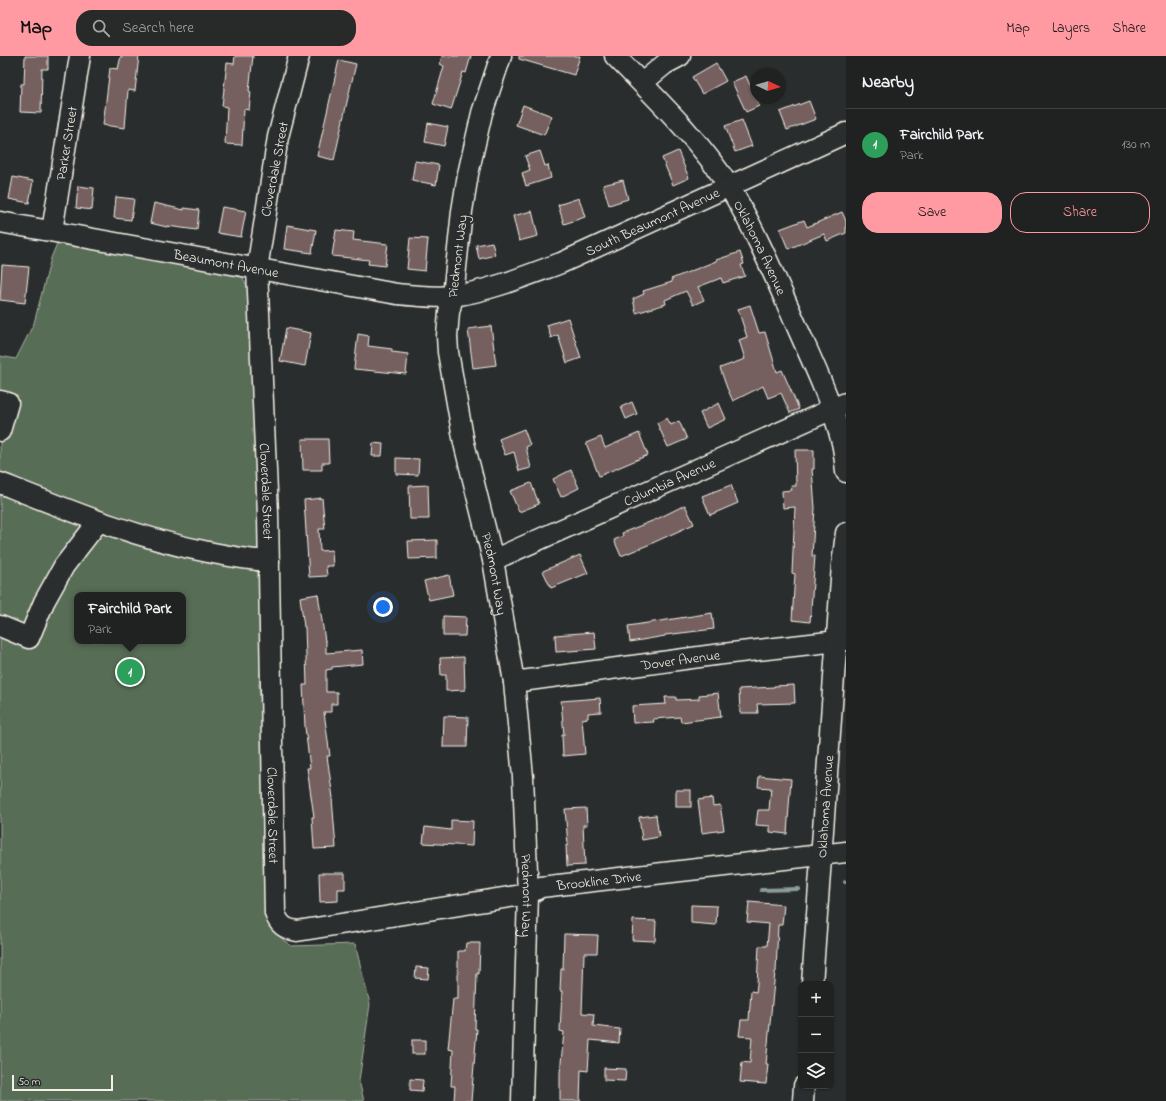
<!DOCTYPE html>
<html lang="en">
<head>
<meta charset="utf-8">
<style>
  :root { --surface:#202222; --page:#282a2a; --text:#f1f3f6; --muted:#a2a4a5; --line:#3d3f40; --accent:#ff9aa2 }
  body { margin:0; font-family:"Indie Flower",sans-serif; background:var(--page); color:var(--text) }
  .controls { position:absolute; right:12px; bottom:12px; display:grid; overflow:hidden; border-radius:8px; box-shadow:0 1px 3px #0004 }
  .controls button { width:36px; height:36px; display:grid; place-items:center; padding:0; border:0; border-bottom:1px solid var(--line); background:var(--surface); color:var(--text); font:20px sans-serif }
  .compass { position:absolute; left:750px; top:12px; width:36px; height:36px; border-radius:50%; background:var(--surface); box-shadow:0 1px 3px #0004; rotate:94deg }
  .scale { position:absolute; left:12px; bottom:10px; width:101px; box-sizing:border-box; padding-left:4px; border:2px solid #f4f1e8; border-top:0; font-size:11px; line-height:14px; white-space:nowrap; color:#f4f1e8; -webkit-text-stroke:3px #2a2d2e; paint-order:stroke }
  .you { position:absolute; left:383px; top:551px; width:14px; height:14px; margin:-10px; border:3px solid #fff; border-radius:50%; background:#1a73e8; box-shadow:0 0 0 6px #1a73e833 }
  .badge { display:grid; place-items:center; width:26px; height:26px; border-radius:50%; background:var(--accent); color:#fff; font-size:13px; font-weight:700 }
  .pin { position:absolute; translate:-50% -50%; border:2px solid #fff; box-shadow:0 1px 4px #0006 }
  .popup { position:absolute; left:74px; top:536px; width:112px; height:52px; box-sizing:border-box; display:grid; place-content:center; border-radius:8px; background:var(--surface); filter:drop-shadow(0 1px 3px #0005); font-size:13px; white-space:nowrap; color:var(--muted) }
  .popup b { font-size:15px; color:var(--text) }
  .popup::after { content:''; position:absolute; left:50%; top:100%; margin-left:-8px; border:8px solid transparent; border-top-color:var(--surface) }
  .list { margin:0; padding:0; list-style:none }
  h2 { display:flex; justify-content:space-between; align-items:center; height:52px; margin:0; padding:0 16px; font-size:17px }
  h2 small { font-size:13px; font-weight:400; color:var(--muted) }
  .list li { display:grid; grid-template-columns:26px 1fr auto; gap:12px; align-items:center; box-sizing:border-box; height:72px; padding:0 16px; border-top:1px solid var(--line) }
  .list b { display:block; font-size:15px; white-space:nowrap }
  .list p { margin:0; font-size:13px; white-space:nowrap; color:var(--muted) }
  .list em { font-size:13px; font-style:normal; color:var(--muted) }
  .actions { display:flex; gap:8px; padding:12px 16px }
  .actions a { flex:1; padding:9px 0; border:1px solid var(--accent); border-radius:16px; text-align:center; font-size:14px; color:var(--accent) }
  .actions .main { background:var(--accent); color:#111 }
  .icon { flex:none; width:22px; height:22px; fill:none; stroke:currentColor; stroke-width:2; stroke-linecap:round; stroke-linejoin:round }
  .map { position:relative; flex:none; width:846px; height:1045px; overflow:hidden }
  header { display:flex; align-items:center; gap:24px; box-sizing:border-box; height:56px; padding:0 20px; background:var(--accent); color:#111 }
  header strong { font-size:19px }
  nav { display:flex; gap:22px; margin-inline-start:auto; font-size:14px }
  .search { width:280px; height:36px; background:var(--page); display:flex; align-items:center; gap:10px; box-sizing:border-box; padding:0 14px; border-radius:16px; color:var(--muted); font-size:15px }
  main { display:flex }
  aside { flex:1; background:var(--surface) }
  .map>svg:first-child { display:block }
  .green { fill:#596d57; stroke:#a6afa0; fill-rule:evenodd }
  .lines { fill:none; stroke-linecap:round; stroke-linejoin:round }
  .stream { stroke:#8c9c9b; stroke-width:4 }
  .building { fill:#74615f; stroke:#f4f1e8 }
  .minor-casing { stroke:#f4f1e8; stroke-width:23 }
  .minor { stroke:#2a2d2e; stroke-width:20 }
  .labels { text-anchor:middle; stroke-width:4; stroke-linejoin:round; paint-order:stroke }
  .street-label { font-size:14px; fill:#f4f1e8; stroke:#2a2d2e }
</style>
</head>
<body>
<header>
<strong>Map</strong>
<div class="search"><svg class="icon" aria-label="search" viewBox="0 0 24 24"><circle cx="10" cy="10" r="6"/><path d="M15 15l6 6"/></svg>Search here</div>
<nav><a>Map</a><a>Layers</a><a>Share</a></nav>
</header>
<main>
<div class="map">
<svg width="846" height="1045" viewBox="0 0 846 1045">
  <rect width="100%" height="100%" fill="#2a2d2e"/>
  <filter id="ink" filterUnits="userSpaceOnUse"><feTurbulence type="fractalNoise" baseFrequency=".025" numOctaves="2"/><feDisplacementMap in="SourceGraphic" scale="8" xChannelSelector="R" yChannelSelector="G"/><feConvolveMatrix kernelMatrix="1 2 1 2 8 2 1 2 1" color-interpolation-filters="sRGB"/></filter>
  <g filter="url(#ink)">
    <!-- green -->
    <path class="green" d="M58,185l177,29 8,8 5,10 1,51 5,55 4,80 3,185 -2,26 4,40v85l7,48v64l10,15 11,9 64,-2 15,60 -11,77 5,20h-364v-745l16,3 18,-36 17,-65zM77,539h106v46h-106z"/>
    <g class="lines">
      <!-- stream -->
      <g class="stream">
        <polyline points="845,826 846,826"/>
        <polyline points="761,834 799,833"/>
      </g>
    </g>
    <!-- building -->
    <g class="building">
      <polygon points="25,0 48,0 48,13 42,13 41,57 20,56 21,28 24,28"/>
      <polygon points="121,0 139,0 135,35 128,34 125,72 103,69 110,12 118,13"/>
      <polygon points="235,0 253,0 249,35 251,36 249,54 244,53 242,89 225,88 227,51 222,50 227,7 234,8"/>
      <polygon points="442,0 471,0 466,17 463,16 451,54 433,48 444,10 440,8"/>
      <polygon points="519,0 580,0 574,19 519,3"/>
      <polygon points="339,4 356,8 349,37 334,104 317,100"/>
      <polygon points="716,7 726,25 702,38 692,21"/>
      <polygon points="746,20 759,50 746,56 732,26"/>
      <polygon points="809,45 816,63 787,74 780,56"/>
      <polygon points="523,49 552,60 544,79 516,69"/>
      <polygon points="742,64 752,90 735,96 725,70"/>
      <polygon points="428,67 448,71 444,90 425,86"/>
      <polygon points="540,95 545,110 548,109 551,122 526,130 522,117 530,114 525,100"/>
      <polygon points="678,95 689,122 673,129 662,102"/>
      <polygon points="415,105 439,109 436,129 412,124"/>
      <polygon points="13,121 33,125 29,147 9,143"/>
      <polygon points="623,124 628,143 609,149 603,129"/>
      <polygon points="78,130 94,132 92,154 76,152"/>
      <polygon points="116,141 134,143 131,164 114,162"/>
      <polygon points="579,142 585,161 564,168 558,149"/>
      <polygon points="154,147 184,154 184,152 199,154 197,174 167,170 167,171 150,167"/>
      <polygon points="222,151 246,155 241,181 217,177"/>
      <polygon points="532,155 538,180 519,185 513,160"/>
      <polygon points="842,156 846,165 846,177 827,185 824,178 788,193 780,173 804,164 807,171"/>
      <polygon points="287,169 316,174 312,197 284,193"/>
      <polygon points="336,174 354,176 353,184 388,188 385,210 368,208 369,204 332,200"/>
      <polygon points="410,182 428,183 425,215 407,213"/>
      <polygon points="492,186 495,199 479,203 476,189"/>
      <polygon points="740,196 744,208 741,209 745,220 723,227 721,222 698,231 704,244 693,249 686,235 665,244 666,248 636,257 633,243 644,238 643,235 672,226 671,223 716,205 716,204"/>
      <polygon points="2,209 29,211 25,247 0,244"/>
      <polygon points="750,249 759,277 765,276 777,316 782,314 799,353 790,357 781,337 768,342 763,330 733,345 727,332 720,312 745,303 739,284 747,281 738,253"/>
      <polygon points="568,262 581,302 567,307 558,279 551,282 547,269"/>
      <polygon points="491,270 496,309 473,312 468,273"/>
      <polygon points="286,272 311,277 305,310 280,305"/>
      <polygon points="358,278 369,280 368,290 392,293 392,296 408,298 406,318 354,313"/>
      <polygon points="632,346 637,358 626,363 621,351"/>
      <polygon points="719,347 726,363 707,372 700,357"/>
      <polygon points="667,362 671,369 679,365 687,383 668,391 657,367"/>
      <polygon points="524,373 530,389 526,391 531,412 519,415 514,396 505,399 499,383"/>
      <polygon points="639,377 648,399 599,420 586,387 601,381 605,392"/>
      <polygon points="302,383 328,383 329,407 322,407 322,414 303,414"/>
      <polygon points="373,387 383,388 382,400 372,400"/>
      <polygon points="795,394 814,394 814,413 812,413 815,452 812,500 815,500 810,566 792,564 795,518 792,517 795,451 783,452 782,435 792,434 791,430 796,430"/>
      <polygon points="396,402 419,403 418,419 396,418"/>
      <polygon points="571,414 579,432 561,441 553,423"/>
      <polygon points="531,427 539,448 519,456 510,435"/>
      <polygon points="428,429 429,463 410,463 409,430"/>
      <polygon points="731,429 738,447 710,459 702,440"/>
      <polygon points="322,442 325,473 319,473 320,495 332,494 333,510 326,510 327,520 309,521 304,444"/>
      <polygon points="685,449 694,468 648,489 621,500 614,484 623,480 622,477 657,463"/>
      <polygon points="437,484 437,502 409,503 408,485"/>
      <polygon points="580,499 588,517 551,532 543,515"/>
      <polygon points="449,519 453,539 429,544 424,525"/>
      <polygon points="318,538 325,585 326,585 326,597 362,594 363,608 332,611 332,613 326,614 326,636 337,636 337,648 331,648 331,656 324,656 330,700 327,700 333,742 332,742 336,792 314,793 312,761 314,761 307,712 310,712 305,671 303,629 307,629 305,571 304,571 300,541"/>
      <polygon points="712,557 714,573 665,579 665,580 630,586 628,570"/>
      <polygon points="443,560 466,561 465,580 443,580"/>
      <polygon points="594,576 596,593 556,596 555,579"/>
      <polygon points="464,601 465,634 446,635 446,619 441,619 440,602"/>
      <polygon points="794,629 795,647 757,648 758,657 740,657 739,633 774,631 774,630"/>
      <polygon points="718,637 721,661 681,666 680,661 653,663 654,666 633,667 632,650 666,648 665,641 676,641 676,644 699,643 699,639"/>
      <polygon points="600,642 601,656 588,657 588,662 582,663 585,698 563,700 562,679 564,679 561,645"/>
      <polygon points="444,660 468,661 467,691 443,691"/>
      <polygon points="759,720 791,723 787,778 770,776 770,770 756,769 758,754 769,754 771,732 758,731"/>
      <rect x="676" y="734" width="15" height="17"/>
      <polygon points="712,742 713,750 720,749 724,774 702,777 698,744"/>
      <polygon points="586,752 587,769 583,769 585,809 567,810 566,789 568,789 565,753"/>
      <polygon points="656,759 659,781 642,784 639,761"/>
      <polygon points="451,764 473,765 472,790 423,787 425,771 451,774"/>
      <polygon points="319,817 345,817 345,833 338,833 338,845 320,846"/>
      <polygon points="749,846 784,849 782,869 778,869 776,916 775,916 766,1008 768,1008 766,1028 740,1026 742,1006 750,1007 752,981 739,980 741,964 749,964 751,935 756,936 757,928 759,890 767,890 769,868 747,866"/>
      <polygon points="691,849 717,850 716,869 691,867"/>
      <polygon points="633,864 656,865 655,885 632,884"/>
      <polygon points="564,878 598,879 597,897 584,897 582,957 594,958 593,970 620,973 619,987 590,984 588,1015 581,1014 580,1045 560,1045 560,1017 564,976 560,975 562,935 560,935 561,913 563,913"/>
      <polygon points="466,887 480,887 479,918 477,917 475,973 477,973 471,1045 454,1045 455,1030 451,1030 453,994 448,993 453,943 458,943 458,895 465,895"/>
      <polygon points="416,911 429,912 428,923 415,922"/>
      <rect x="412" y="984" width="13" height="14"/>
      <polygon points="604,1012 626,1013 625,1025 604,1024"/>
      <polygon points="410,1023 423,1024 422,1035 410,1034"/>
    </g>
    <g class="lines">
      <defs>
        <g id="minor">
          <path id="s1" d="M299,0l-21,81 -21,132 11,245 7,399c4,12 10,16 22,18l231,-37 13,-7 305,-35"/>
          <path id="s2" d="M501,0l-19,57 -14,61 -6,37 -9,85 -4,16 -2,24 1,16 16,91 29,117 21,122 9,95 5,117 -6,207"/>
          <path id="s3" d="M615,0c40,41 84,83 115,132 27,45 47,94 68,141 15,34 34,74 43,110 3,10 4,22 5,33"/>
          <polyline points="642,27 665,8 680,0"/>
          <path id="s4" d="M0,166l397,72c19,2 37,4 55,2 35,-4 76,-21 109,-33l285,-130"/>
          <path id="s5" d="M52,175l28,-175"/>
          <polyline points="0,345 8,347 0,375"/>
          <path d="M0,427c68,27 136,55 208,69 21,4 40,8 61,9"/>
          <path id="s6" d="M493,504l353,-157"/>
          <polyline points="0,570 29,582 44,546 64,510 98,466"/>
          <path id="s7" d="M514,626l200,-27 132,-15"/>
          <path id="s8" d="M812,928l30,-419 4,-32"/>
          <polyline points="803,1045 804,1030"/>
        </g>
      </defs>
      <!-- minor casing -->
      <use href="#minor" class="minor-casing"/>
      <!-- minor -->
      <use href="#minor" class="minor"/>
    </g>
  </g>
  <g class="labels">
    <!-- street labels -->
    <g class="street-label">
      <text dy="5" stroke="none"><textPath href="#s5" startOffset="89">Parker Street</textPath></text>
      <text transform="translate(274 113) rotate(-79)" y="5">Cloverdale Street</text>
      <text dy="5" stroke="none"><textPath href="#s4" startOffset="673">South Beaumont Avenue</textPath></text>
      <text dy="5" stroke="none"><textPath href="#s3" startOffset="242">Oklahoma Avenue</textPath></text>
      <text transform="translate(457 200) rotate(-83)" y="5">Piedmont Way</text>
      <text dy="5" stroke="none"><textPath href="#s4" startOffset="230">Beaumont Avenue</textPath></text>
      <text dy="5" stroke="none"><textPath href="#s6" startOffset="193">Columbia Avenue</textPath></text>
      <text dy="5" stroke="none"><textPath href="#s1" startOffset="440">Cloverdale Street</textPath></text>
      <text dy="5" stroke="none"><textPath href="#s2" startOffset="529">Piedmont Way</textPath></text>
      <text dy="5" stroke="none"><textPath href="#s7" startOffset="168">Dover Avenue</textPath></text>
      <text dy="5" stroke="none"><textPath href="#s8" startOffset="178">Oklahoma Avenue</textPath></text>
      <text dy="5" stroke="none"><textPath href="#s1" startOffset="764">Cloverdale Street</textPath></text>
      <text dy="5" stroke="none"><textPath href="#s1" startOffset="1199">Brookline Drive</textPath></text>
      <text dy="5" stroke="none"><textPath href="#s2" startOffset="853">Piedmont Way</textPath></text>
    </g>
  </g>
</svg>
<div class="controls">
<button>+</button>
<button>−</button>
<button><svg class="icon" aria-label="layers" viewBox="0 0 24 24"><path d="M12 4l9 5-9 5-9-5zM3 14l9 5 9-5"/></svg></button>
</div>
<svg class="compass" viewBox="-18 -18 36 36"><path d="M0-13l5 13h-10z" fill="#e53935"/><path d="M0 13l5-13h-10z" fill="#a2a4a5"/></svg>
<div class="scale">50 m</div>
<div class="you"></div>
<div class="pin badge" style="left:130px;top:616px;background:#2e9e5b">1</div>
<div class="popup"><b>Fairchild Park</b>Park</div>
</div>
<aside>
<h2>Nearby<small></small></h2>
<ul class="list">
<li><span class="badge" style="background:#2e9e5b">1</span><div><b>Fairchild Park</b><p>Park</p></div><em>130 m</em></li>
</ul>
<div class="actions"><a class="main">Save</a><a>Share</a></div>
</aside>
</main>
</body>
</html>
